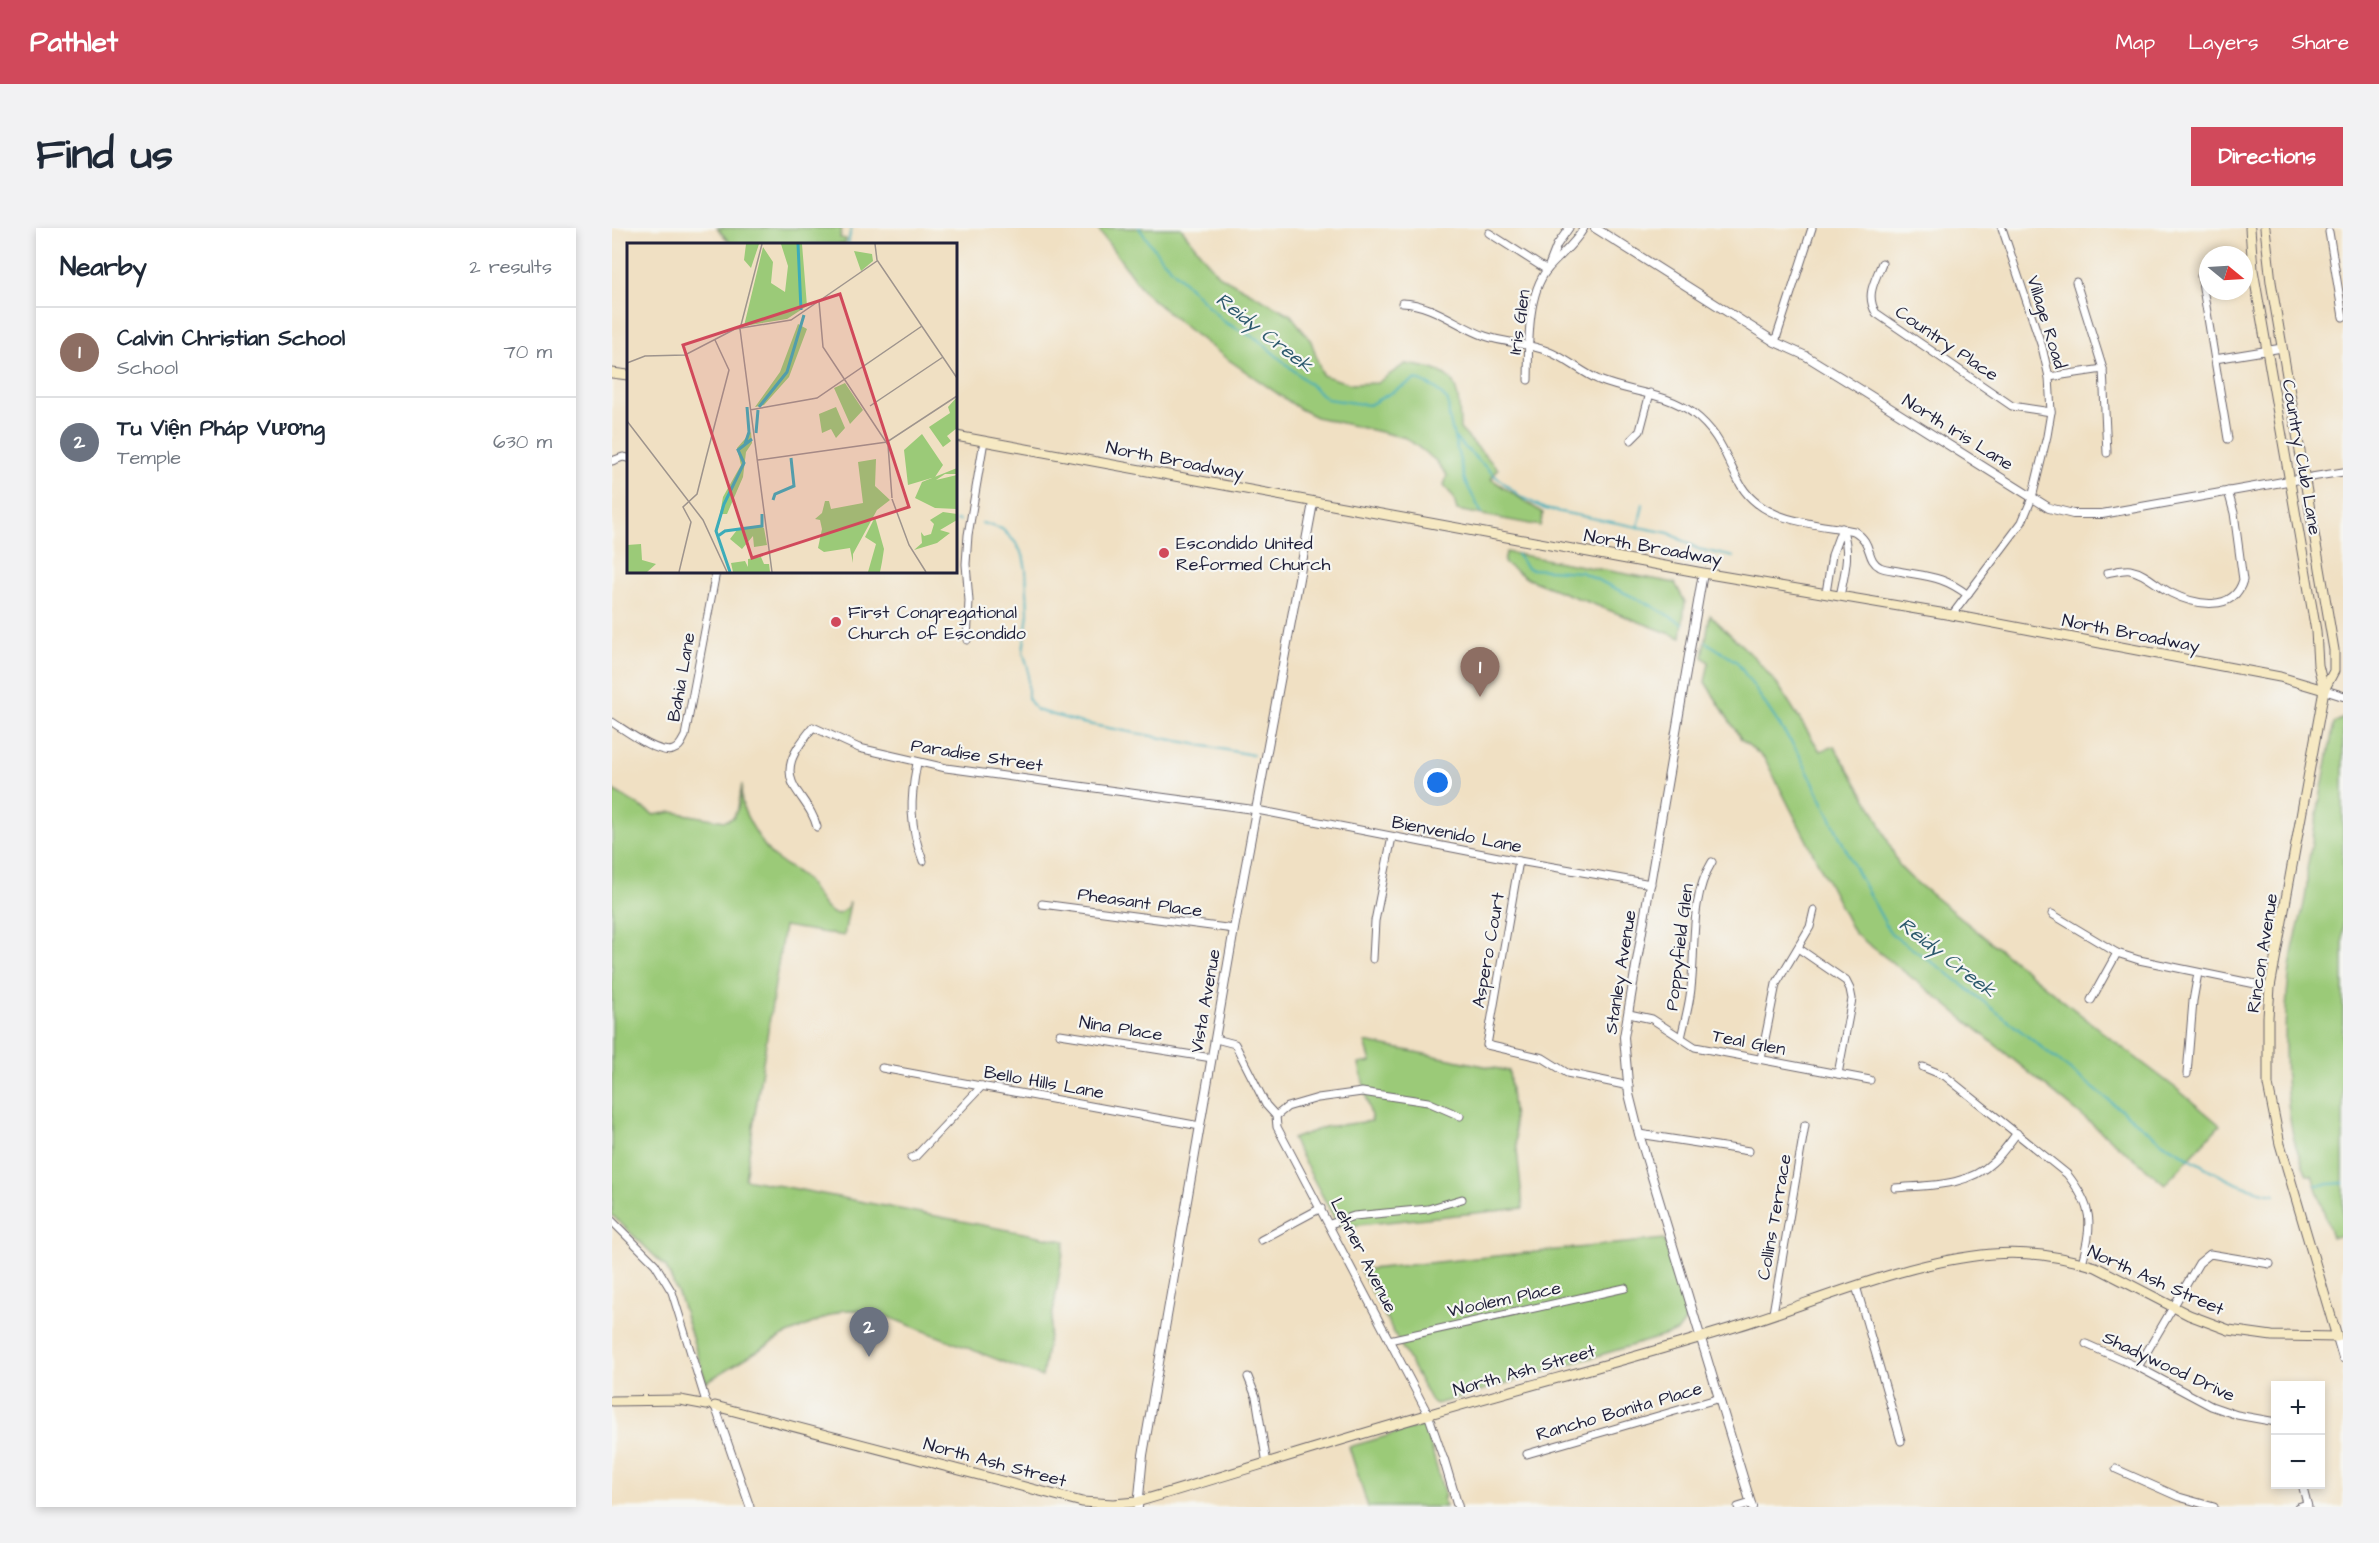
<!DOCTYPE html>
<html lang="en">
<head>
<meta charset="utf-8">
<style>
  :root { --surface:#fff; --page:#f2f2f3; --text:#1f2937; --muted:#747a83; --line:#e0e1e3; --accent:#d1495b }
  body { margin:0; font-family:"Architects Daughter",sans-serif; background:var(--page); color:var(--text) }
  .controls { position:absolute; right:18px; bottom:18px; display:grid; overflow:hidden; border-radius:0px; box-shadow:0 3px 9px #0003 }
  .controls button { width:54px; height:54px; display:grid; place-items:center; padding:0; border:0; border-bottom:2px solid var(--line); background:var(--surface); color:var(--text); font:30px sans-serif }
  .compass { position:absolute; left:1587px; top:18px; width:54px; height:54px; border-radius:50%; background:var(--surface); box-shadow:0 3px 9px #0003; rotate:108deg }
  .you { position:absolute; left:826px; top:555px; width:21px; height:21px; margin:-15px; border:4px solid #fff; border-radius:50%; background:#1a73e8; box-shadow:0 0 0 9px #1a73e833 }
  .badge { display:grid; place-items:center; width:39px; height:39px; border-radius:50%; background:var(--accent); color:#fff; font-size:20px; font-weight:700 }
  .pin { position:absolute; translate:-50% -50px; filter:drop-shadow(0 2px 3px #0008) }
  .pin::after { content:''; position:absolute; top:32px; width:21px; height:18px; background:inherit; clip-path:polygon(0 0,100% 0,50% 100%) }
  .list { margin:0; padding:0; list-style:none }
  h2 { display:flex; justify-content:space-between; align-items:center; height:78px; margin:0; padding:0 24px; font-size:26px }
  h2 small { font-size:20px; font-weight:400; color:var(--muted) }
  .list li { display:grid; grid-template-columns:39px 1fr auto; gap:18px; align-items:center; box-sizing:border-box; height:90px; padding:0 24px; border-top:2px solid var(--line) }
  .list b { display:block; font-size:22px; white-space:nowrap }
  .list p { margin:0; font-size:20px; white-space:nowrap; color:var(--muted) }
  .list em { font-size:20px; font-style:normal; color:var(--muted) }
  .map { position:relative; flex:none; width:1731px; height:1279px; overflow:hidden; border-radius:0px }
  header { display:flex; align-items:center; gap:36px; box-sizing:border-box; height:84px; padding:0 30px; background:var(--accent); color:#fff }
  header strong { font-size:28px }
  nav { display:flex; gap:33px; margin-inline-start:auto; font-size:21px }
  .intro { display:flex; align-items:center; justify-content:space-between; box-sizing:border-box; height:144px; padding:0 36px }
  h1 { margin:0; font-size:42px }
  .button { padding:15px 27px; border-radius:0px; background:var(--accent); color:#fff; font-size:21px; font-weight:700 }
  main { display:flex; gap:36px; padding:0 36px }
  aside { flex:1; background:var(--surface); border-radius:0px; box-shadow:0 3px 9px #0003 }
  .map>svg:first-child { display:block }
  .green { fill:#9bca78; stroke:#5e765a; stroke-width:1.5 }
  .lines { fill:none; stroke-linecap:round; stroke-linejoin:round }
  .stream { stroke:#3cacb9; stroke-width:2 }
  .minor-casing { stroke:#6a646b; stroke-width:9 }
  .tertiary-casing { stroke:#6a646b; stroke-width:10 }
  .secondary-casing { stroke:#6a646b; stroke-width:11 }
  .minor { stroke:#fff; stroke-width:7 }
  .tertiary { stroke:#fff; stroke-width:8 }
  .secondary { stroke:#f6e9c3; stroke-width:9 }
  .poi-dot { fill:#d1495b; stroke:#f6f6f2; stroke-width:2 }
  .labels { text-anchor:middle; stroke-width:4.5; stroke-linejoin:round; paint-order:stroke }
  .street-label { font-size:18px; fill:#22223b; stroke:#f6f6f2 }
  .poi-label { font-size:18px; fill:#22223b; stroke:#f6f6f2; text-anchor:start }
  .water-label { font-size:20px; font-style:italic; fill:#2c596d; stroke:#f6f6f2 }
  .inset-river { fill:none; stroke:#3cacb9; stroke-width:3 }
  .inset-road { fill:none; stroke:#9e948d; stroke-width:1.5 }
  .view { fill:#d1495b; fill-opacity:0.15; stroke:#d1495b; stroke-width:3 }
  .inset-edge { fill:none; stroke:#22223b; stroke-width:3 }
</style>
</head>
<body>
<header>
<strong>Pathlet</strong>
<nav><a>Map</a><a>Layers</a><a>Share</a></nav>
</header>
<div class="intro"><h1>Find us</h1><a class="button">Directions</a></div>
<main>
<aside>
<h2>Nearby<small>2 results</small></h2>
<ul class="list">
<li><span class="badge" style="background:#8d6e63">1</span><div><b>Calvin Christian School</b><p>School</p></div><em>70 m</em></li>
<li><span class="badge" style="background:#6b7280">2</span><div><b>Tu Viện Pháp Vương</b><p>Temple</p></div><em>630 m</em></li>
</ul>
</aside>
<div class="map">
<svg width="1731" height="1279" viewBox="0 0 1731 1279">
  <rect width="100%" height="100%" fill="#f6f6f2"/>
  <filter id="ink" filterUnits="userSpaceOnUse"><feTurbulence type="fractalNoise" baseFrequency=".0167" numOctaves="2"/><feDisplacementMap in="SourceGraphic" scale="12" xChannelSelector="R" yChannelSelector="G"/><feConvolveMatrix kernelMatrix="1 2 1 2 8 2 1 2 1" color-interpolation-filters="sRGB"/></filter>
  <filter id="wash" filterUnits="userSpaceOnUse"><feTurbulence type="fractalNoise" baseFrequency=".008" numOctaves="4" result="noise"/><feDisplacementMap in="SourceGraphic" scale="24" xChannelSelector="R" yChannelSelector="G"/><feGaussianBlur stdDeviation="1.35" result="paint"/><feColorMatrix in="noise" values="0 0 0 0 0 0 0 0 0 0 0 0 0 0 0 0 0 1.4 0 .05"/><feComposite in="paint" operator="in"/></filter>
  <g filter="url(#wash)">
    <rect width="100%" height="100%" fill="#f0e0c3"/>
    <!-- green -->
    <g class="green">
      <polygon points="105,0 230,0 228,10 234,11 233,16 119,16"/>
      <path d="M485,0h84l37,47 73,40 20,26 11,34 29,9 26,-1 28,-19c51,6 54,17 55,65l38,40 -7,10 52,34 -3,13 -83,-16 -4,-14 -9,-10 3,-11 -12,-15 -29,-22 -90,-21 -16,-8 -74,-51 -46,-35 -36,-31z"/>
      <polygon points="894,324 1063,355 1073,374 1069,410 916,351 892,335"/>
      <polygon points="1098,387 1145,432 1168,460 1208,523 1222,518 1263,585 1288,639 1299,650 1494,807 1565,861 1608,897 1553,956 1325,769 1242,705 1153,531 1129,511 1093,454 1097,434 1091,429"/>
      <path d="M1731,490v518l-11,1 -20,-62h-5c-5,-12 -11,-26 -14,-39 -11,-55 -10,-127 -1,-182 5,-29 17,-55 15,-85l27,-146z"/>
      <path d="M130,556c-1,8 -1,15 1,23 4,12 23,44 32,51 10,8 23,13 31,22 11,12 26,54 44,22l-6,34 -60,-10 -39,253 320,62 -23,136 -169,-66 -30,-1 -62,27 -75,45 -26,-83 -14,-32 -54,-52v-426l42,26 18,-3 53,9 8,-3 5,-10z"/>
      <polygon points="753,814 897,843 911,980 727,999 680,911 713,899 760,893 747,836 759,834"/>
      <polygon points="1052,1011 1074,1086 1072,1095 1065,1104 825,1176 819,1173 748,1042"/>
      <polygon points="809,1198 814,1201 833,1269 831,1270 833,1279 756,1279 737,1219"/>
    </g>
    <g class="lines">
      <!-- stream -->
      <g class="stream">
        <polyline points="527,0 548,29 612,94 645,111 715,171 757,177 804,151 823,160 836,173 837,189 853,253 870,286"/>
        <polyline points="236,16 239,0"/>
        <polyline points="842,209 882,247 908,268 933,281 1057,305 1086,321 1122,329"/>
        <polyline points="344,292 348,293"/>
        <polyline points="370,295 390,301 403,314 411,327 414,342 416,385 411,424 416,439 416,470 424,482 470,495 641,527"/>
        <polyline points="1026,300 1031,276"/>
        <polyline points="905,326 914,339 919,341 969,344 1040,378 1071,396"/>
        <path d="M1094,414l31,20 62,92 59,120 33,60 55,38 217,171c40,21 66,44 112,51"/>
        <polyline points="1704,957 1731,955"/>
      </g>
    </g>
  </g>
  <g filter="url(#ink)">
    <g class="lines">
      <defs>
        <g id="minor">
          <polyline points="1717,4 1731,89"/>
          <polyline points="877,5 935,42"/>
          <path d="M1270,35c-7,18 -17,32 -6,50l136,93 39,6"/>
          <polyline points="936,40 945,17 957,0"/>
          <polyline points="1589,48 1616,211"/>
          <polyline points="1464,54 1491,141 1495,225"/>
          <path d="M790,75c31,1 55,23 83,33 20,7 43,7 62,15 19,7 34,21 52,29 32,13 65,12 94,33 26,20 31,40 45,67 21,43 75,43 116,51 20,12 11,28 26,36 6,3 16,3 23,5 28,5 41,5 65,23"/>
          <polyline points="1163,114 1200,0"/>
          <polyline points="1603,131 1670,120"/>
          <polyline points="1437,149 1491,141"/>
          <path d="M916,152c1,-31 -2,-84 19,-110 12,-14 27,-25 37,-42"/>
          <polyline points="1019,212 1028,203 1038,165"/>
          <polyline points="0,233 11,229 16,230"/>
          <polyline points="1693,250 1731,244"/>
          <path d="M1495,345c7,-1 16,-4 23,-3 16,3 27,16 41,23 24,12 63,20 72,-13l-9,-67 -6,-22"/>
          <polyline points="1214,365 1220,327 1230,300"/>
          <path d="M1228,368c5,-24 11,-44 2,-68"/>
          <polyline points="1340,387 1410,294 1420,270 1435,208 1439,184 1437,149 1430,119 1390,0"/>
          <polyline points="355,412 357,373 354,336 356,307 372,213"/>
          <path d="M0,494c13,8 46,33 61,28 7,-2 9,-9 12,-14l31,-164"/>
          <path d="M305,535c-7,37 -8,62 6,98"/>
          <path d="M205,599c-4,-14 -10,-21 -18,-33 -20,-26 -3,-45 14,-67l46,21 87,20 311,42 262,51 132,23"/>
          <polyline points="907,633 875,817 931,830 955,845 1017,858"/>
          <polyline points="430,676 622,701"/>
          <polyline points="1440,686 1505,725 1527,732 1658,759"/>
          <polyline points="1186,720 1234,753 1238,761 1240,771 1226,846"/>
          <polyline points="761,731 763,693 780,609"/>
          <polyline points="1479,772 1505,725"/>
          <polyline points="1017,786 1040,791 1083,819 1258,852"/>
          <polyline points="448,806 600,830"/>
          <path d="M1069,810c3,-14 7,-28 9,-42 7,-44 -2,-95 22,-134"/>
          <polyline points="604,811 623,816 654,877 664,888 665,899 816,1186 832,1232"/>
          <polyline points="1149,831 1164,756 1198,699 1202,682"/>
          <path d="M1311,839l22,9 122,98c26,33 26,49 15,89"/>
          <polyline points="270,840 588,898"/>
          <polyline points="1575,846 1581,773 1586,745"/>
          <polyline points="664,888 675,879 706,870 750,864 816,874 848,888"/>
          <polyline points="1027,906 1137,923"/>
          <polyline points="299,930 303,929 370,858"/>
          <path d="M1283,960c34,-3 72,-1 98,-26 9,-8 17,-20 24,-29"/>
          <polyline points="0,993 43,1036 60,1064 95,1177"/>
          <polyline points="718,996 742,988 816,981 850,971"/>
          <polyline points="649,1012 709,980"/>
          <polyline points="1244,1058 1289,1213"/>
          <polyline points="1161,1085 1193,897"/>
          <polyline points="777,1112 1013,1060"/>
          <polyline points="1474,1116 1526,1139 1599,1178 1625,1187 1664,1194"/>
          <polyline points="1526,1139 1587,1035 1598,1026 1658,1036"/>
          <polyline points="636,1149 644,1169 655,1236"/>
          <polyline points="103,1178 138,1279"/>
          <polyline points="915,1226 1108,1170"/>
          <polyline points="1504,1241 1567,1269 1602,1279"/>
          <polyline points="1690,1256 1696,1279"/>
          <polyline points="1126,1279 1139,1275"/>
          <polyline points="1686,1279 1695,1276"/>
        </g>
        <g id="tertiary">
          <polyline points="983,0 1163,114 1194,128 1246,160 1437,280 1461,286 1490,286 1693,250"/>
          <polyline points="1091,345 1012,809 1017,866 1027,906 1140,1279"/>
          <polyline points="1712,462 1731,468"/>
          <polyline points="1725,1109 1731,1130"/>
          <polyline points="832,1232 846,1279"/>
          <polyline points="526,1279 531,1227 562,1048 622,701 701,275"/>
        </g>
        <g id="secondary">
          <polyline points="1638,0 1641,42 1704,403 1706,437 1712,462"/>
          <polyline points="0,145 16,147"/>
          <polyline points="344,208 1091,345 1340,387 1668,449 1712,462"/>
          <polyline points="0,1173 68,1172 95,1177"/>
          <path d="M103,1178l367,96 31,2 24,-2c98,-29 195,-60 293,-88 102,-30 206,-56 308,-88 80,-25 170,-65 254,-72 36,-3 69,2 104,13l93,48 40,15 43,6 65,1 -57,-193 -12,-59v-68l2,-30 54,-297 10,-19v-21l-63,-368 -6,-54"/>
        </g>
      </defs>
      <!-- minor casing -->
      <use href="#minor" class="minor-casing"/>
      <!-- tertiary casing -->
      <use href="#tertiary" class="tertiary-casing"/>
      <!-- secondary casing -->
      <use href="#secondary" class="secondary-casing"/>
      <!-- minor -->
      <use href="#minor" class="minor"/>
      <!-- tertiary -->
      <use href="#tertiary" class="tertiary"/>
      <!-- secondary -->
      <use href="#secondary" class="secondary"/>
    </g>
  </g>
  <!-- markers -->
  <g class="poi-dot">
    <circle cx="552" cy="325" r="6"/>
    <circle cx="224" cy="394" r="6"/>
  </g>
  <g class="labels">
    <!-- street labels -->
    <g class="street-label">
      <text transform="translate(907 94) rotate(-82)" y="6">Iris Glen</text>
      <text transform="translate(1435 94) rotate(73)" y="6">Village Road</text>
      <text transform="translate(1335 115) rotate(34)" y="6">Country Place</text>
      <text transform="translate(1346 204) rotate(32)" y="6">North Iris Lane</text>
      <text transform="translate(1690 229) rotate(80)" y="6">Country Club Lane</text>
      <text transform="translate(563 232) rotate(11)" y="6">North Broadway</text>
      <text transform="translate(1041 319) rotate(10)" y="6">North Broadway</text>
      <text transform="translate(1519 405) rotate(11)" y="6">North Broadway</text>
      <text transform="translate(69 449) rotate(-80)" y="6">Bahia Lane</text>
      <text transform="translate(365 527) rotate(9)" y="6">Paradise Street</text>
      <text transform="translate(845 606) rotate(11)" y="6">Bienvenido Lane</text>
      <text transform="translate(528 674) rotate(8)" y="6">Pheasant Place</text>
      <text transform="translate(1067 719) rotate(-83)" y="6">Poppyfield Glen</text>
      <text transform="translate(876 722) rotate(-80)" y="6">Aspero Court</text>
      <text transform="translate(1650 725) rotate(-81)" y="6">Rincon Avenue</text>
      <text transform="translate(1008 744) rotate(-81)" y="6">Stanley Avenue</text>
      <text transform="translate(593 773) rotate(-80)" y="6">Vista Avenue</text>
      <text transform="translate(509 800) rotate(9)" y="6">Nina Place</text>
      <text transform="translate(1137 814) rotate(11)" y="6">Teal Glen</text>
      <text transform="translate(432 854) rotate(10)" y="6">Bello Hills Lane</text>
      <text transform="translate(1162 989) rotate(-80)" y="6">Collins Terrace</text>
      <text transform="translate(752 1027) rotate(63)" y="6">Lehner Avenue</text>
      <text transform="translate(1544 1052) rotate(24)" y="6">North Ash Street</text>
      <text transform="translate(892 1071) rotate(-12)" y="6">Woolem Place</text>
      <text transform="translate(1557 1138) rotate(25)" y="6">Shadywood Drive</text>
      <text transform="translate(912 1142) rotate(-16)" y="6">North Ash Street</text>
      <text transform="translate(1007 1183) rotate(-16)" y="6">Rancho Bonita Place</text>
      <text transform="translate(383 1234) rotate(15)" y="6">North Ash Street</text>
    </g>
    <!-- poi labels -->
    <g class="poi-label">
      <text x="564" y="321">Escondido United<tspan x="564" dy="21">Reformed Church</tspan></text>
      <text x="236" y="390">First Congregational<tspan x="236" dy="21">Church of Escondido</tspan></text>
    </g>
    <!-- water labels -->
    <g class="water-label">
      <text transform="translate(653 104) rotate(38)" y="7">Reidy Creek</text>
      <text transform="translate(1336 729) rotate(38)" y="7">Reidy Creek</text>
    </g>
  </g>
  <!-- overview -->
  <g transform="translate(15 15)">
    <rect width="330" height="330" fill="#f0e0c3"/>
    <path d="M119,1h13l-8,24 -7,-8zM154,1h21l5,62 -20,13 -43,7 19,-79 10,15 -2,21 14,9 3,-26zM227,8l18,3 1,7 -12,10zM171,81l9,5 -18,48 -25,28 -9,2 25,-35zM218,140l18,27 -13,14 -16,-36zM330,154v31l-10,8 4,5 -8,6 -14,-20 21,-14 -2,-6zM209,164l9,21 -9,10 -5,-9 -9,4 -3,-19zM124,189l1,11 -6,9 -3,25 -16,37h-5l-6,22 7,-39 18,-32 -4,-17zM295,191l21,31 -8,12 -27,8 -4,-35zM249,216l-1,27 15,14 -13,10 -24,44v9l-3,-15 -26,4 -6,-4 4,-19 -2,-9 -5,-1 7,-6 3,-12h4l2,8 32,-6 -5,-41zM330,225v6h-12l-9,6 21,-5v34l-22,-1 -20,-10 7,-16zM316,269l14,2v6l-17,10 10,3 -13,10 -23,7 8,-7 -1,-11 3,4 7,-2 3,-10 -4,-4zM248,274l9,32 -2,13 -2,10h-12l8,-28 -11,-7zM133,283l4,2 3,17 -13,2 -1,-11 -11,13 -12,-10 7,-9zM14,301l1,16 14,4 -9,8h-20v-27zM134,314l3,7h5l1,8h-37l-2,-9 14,-2 3,6v-8z" fill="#9bca78"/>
    <path class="inset-river" d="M171,1l3,66M132,164l28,-35 17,-57M129,190l2,-23M118,201l4,-12 -2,-25M146,257l2,-6 19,-8 -3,-28M91,293l7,-5 37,-5v-12M103,329l-14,-41 8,-27 20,-41 -6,-13 14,-11"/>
    <path class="inset-road" d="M248,1l2,16 80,118M192,58l58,-40M113,86l22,-85M113,86l32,243M0,120l18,-7 40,-1 50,-26 56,-9 28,-19 4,46 65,98 4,53M243,163l73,-49M123,167l67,-12 105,-72M0,178l76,99 24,52M79,215l23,-88 -14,-30M131,217l129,-18 70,-46M265,256l17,46 17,27M52,329l12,-50 -8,-15 14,-13 9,-36"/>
    <path class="view" d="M213,51l69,213 -157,51 -69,-213z"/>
    <rect width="330" height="330" class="inset-edge"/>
  </g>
</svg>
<div class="controls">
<button>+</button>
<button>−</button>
</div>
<svg class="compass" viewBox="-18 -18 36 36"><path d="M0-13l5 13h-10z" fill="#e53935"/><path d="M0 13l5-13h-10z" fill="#747a83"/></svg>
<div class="you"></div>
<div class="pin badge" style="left:868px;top:469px;background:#8d6e63">1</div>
<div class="pin badge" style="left:257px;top:1129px;background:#6b7280">2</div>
</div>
</main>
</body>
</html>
